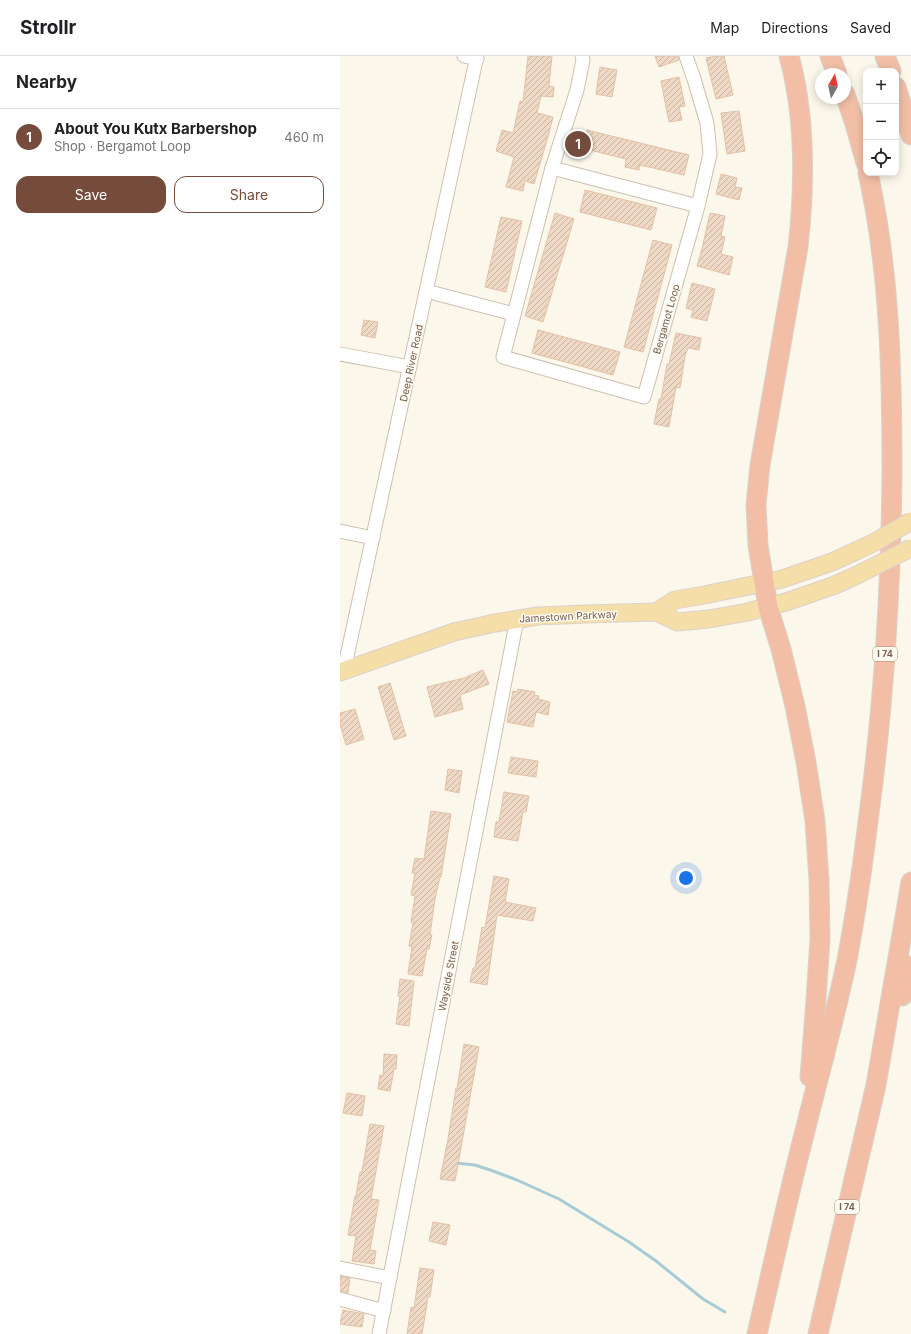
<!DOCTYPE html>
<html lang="en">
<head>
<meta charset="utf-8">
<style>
  :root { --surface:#fff; --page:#f2f2f2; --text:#202124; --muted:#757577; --line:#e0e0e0; --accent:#754c3b }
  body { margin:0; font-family:Inter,sans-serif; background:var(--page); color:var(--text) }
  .controls { position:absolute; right:12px; top:12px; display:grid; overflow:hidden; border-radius:8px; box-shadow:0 2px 10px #0003 }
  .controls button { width:36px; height:36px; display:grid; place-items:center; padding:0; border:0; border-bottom:1px solid var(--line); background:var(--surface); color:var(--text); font:20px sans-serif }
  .compass { position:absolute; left:475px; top:12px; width:36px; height:36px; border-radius:50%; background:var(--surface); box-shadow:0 2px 10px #0003; rotate:9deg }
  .you { position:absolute; left:346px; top:822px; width:14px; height:14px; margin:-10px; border:3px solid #fff; border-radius:50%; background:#1a73e8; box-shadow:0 0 0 6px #1a73e833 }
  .badge { display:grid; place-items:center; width:26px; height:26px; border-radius:50%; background:var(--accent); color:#fff; font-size:13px; font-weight:700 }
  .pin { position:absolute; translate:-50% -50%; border:2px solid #fff; box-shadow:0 1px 4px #0006 }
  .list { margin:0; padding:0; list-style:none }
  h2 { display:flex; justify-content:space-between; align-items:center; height:52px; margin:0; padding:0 16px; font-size:17px }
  h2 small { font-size:13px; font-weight:400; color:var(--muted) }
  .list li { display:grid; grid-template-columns:26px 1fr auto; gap:12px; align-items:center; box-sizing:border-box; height:56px; padding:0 16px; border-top:1px solid var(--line) }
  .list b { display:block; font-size:15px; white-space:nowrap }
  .list p { margin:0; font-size:13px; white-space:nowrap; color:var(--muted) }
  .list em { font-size:13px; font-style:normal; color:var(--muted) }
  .actions { display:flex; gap:8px; padding:12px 16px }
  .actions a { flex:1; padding:9px 0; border:1px solid var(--accent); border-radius:12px; text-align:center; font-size:14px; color:var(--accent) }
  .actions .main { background:var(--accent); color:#fff }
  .icon { flex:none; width:22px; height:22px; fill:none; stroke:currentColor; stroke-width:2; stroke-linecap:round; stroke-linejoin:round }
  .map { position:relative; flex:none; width:571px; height:1278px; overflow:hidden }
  header { display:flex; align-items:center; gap:24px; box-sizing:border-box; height:56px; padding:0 20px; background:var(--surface); border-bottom:1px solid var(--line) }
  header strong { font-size:19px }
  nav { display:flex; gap:22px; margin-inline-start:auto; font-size:14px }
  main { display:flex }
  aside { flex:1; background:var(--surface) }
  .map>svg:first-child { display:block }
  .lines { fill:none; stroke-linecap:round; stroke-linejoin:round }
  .stream { stroke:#a7ccd6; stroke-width:3 }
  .building { fill:url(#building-hatch); stroke:#e2c1a6 }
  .minor-casing { stroke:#cec0b1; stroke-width:15 }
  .major-casing { stroke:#d9d2ce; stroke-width:19 }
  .highway-casing { stroke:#d9d2ce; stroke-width:21 }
  .minor { stroke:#fff; stroke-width:13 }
  .major { stroke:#f6dea8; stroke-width:17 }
  .highway { stroke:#f2bfa6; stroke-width:19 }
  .major-bridge-casing { stroke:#d9d2ce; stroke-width:19; stroke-linecap:butt }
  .major-bridge { stroke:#f6dea8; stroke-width:17 }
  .labels { text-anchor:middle; stroke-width:3; stroke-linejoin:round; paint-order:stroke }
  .shield { fill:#fefaf2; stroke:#9f8e80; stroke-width:1 }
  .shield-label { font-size:9px; font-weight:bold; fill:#76604f }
  .street-label { font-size:10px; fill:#76604f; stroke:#fefaf2 }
</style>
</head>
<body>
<header>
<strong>Strollr</strong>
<nav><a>Map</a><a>Directions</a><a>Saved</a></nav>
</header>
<main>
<aside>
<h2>Nearby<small></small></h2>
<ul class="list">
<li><span class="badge">1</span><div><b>About You Kutx Barbershop</b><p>Shop · Bergamot Loop</p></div><em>460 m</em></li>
</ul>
<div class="actions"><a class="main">Save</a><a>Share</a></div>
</aside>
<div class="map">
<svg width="571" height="1278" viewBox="0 0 571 1278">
  <defs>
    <pattern id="building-hatch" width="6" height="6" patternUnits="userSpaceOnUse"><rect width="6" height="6" fill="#f0d9c4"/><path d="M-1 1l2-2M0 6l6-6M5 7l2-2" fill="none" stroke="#c7b3a2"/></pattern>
  </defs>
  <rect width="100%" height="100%" fill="#fcf7eb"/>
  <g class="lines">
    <!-- stream -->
    <polyline class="stream" points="115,1107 135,1109 153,1115 177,1124 219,1143 289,1186 316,1205 363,1243 385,1256"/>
  </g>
  <!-- building -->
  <g class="building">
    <polygon points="188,0 212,0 209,30 214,31 213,41 201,40 197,57 213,61 209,77 194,128 185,125 183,135 166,131 174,101 156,95 162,74 173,77 180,45 183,46"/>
    <polygon points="315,0 338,0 339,4 319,11"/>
    <polygon points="376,0 384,0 393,39 376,43 366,2"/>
    <polygon points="260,11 277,14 272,41 256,38"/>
    <polygon points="339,21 345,50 339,51 342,64 329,66 321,25"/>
    <polygon points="399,55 405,95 387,98 381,57"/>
    <polygon points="247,74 349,99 344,119 300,109 299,114 285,111 286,103 242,92"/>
    <polygon points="381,118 397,122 395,131 402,132 399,144 376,138"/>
    <polygon points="245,134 317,152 311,174 240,156"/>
    <polygon points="215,157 234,163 203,266 185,260"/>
    <polygon points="370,157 385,160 381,180 385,181 381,198 393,201 389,219 357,210 362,193"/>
    <polygon points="161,161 182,165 166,236 145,231"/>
    <polygon points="313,184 332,189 303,296 284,291"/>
    <polygon points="352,227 375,233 367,265 351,261 353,254 346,252"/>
    <polygon points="24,264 38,266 35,282 21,279"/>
    <polygon points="198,274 280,296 273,319 192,297"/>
    <polygon points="336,277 361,282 359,294 348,292 345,300 340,332 336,331 329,371 314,368 319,343 321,343 327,308 329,308"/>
    <polygon points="143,614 149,628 120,639 123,653 95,661 87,631 124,622"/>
    <polygon points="50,627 66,680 54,684 38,631"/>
    <polygon points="178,633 195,636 194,639 199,640 198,643 210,646 208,659 196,656 193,671 167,666 173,635 177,636"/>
    <polygon points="15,653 24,683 6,689 0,668 0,657"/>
    <polygon points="171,701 198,705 196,721 168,717"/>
    <polygon points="108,713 122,715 119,737 105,734"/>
    <polygon points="164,736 189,740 186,756 183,756 178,785 154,781 156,766 159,766"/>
    <polygon points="91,755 111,758 101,821 100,821 95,843 90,879 92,879 89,893 87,893 82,920 68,918 72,890 69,890 73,867 71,866 75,840 71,839 75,817 72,817 75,802 84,803"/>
    <polygon points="154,820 169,823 165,846 196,852 193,865 157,859 147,929 130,926 133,912 135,912 142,871 145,872"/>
    <polygon points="60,923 74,925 69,970 56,968 60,940 58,940"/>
    <polygon points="124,988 139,991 115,1125 100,1123 108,1083 116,1032 117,1033"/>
    <polygon points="44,998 57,999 56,1013 54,1013 50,1035 38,1033 40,1019 43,1020"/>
    <polygon points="7,1037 25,1040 22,1060 3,1057"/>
    <polygon points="30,1068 44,1070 31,1143 39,1144 30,1194 36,1195 34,1208 12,1205 16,1180 8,1179 15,1140 16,1140 20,1116 22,1116"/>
    <polygon points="93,1166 110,1169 106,1189 89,1185"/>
    <polygon points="80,1212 94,1214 90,1241 88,1241 82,1278 67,1278 71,1251 74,1252"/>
    <polygon points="0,1220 10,1222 8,1237 0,1235"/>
    <polygon points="3,1254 24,1258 22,1271 0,1268"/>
  </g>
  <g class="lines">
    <defs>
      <g id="minor">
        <polyline points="124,0 137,3"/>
        <polyline points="242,0 243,4 237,34 212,112 163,301 304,341 358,150 370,98 367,67 354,23 346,0"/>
        <polyline points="212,112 358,150"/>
        <polyline points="86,235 174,258"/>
        <polyline points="0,298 70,311"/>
        <polyline points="0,475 33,482"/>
        <polyline points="4,614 137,0"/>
        <polyline points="0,1212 50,1222"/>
        <polyline points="0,1243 44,1255"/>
        <polyline points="39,1278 177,563"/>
      </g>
      <g id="major">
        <polyline points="316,556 335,544 364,539 442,523 492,506 516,495"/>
        <polyline points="0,616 114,576 155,567 198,560 246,558 316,556 337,566 369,563 408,556 449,545 495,529 515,520"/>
      </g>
      <g id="highway">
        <path d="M449,0c17,62 16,128 9,191l-38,218 -4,40 2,40 10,62 13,42 14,57 11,56 9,59 4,59 1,59 -4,61 -6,77"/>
        <polyline points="490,0 497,18"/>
        <polyline points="545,0 551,15"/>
        <polyline points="556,31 571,79"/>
        <polyline points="505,38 515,68 526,107"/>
        <polyline points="562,940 571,910"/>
        <path d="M417,1278c16,-69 31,-138 49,-207 14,-56 29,-110 41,-167 9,-48 16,-97 22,-146 15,-113 22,-227 23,-341 0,-100 -2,-202 -24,-300"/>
        <polyline points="478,1278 536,1029 571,826"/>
      </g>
    </defs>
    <!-- minor casing -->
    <use href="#minor" class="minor-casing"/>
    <!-- major casing -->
    <use href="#major" class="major-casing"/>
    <!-- highway casing -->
    <use href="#highway" class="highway-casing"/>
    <!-- minor -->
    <use href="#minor" class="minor"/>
    <!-- major -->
    <use href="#major" class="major"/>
    <!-- highway -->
    <use href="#highway" class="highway"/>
    <defs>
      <g id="major-bridge">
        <polyline points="516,495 537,485 571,465"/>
        <polyline points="515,520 571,492"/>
      </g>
    </defs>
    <!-- major-bridge casing -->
    <use href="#major-bridge" class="major-bridge-casing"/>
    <!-- major-bridge -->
    <use href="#major-bridge" class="major-bridge"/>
  </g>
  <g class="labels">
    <!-- shield labels -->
    <g class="shield">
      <rect x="533" y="591" width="24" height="14" rx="3"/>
      <rect x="495" y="1144" width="24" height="14" rx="3"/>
    </g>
    <g class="shield-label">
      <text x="545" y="601">I 74</text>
      <text x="507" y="1154">I 74</text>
    </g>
    <!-- street labels -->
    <g class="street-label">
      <text transform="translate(326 263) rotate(-74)" y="4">Bergamot Loop</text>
      <text transform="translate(71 307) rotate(-78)" y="4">Deep River Road</text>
      <text transform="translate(228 560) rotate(-3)" y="4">Jamestown Parkway</text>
      <text transform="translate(108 920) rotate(-79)" y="4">Wayside Street</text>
    </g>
  </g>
</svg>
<div class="controls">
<button>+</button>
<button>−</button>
<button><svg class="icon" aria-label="locate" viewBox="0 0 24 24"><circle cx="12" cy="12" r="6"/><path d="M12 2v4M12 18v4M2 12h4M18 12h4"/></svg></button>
</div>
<svg class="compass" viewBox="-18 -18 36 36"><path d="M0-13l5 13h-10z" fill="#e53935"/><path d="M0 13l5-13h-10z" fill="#757577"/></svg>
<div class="you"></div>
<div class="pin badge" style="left:238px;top:88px">1</div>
</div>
</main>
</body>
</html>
